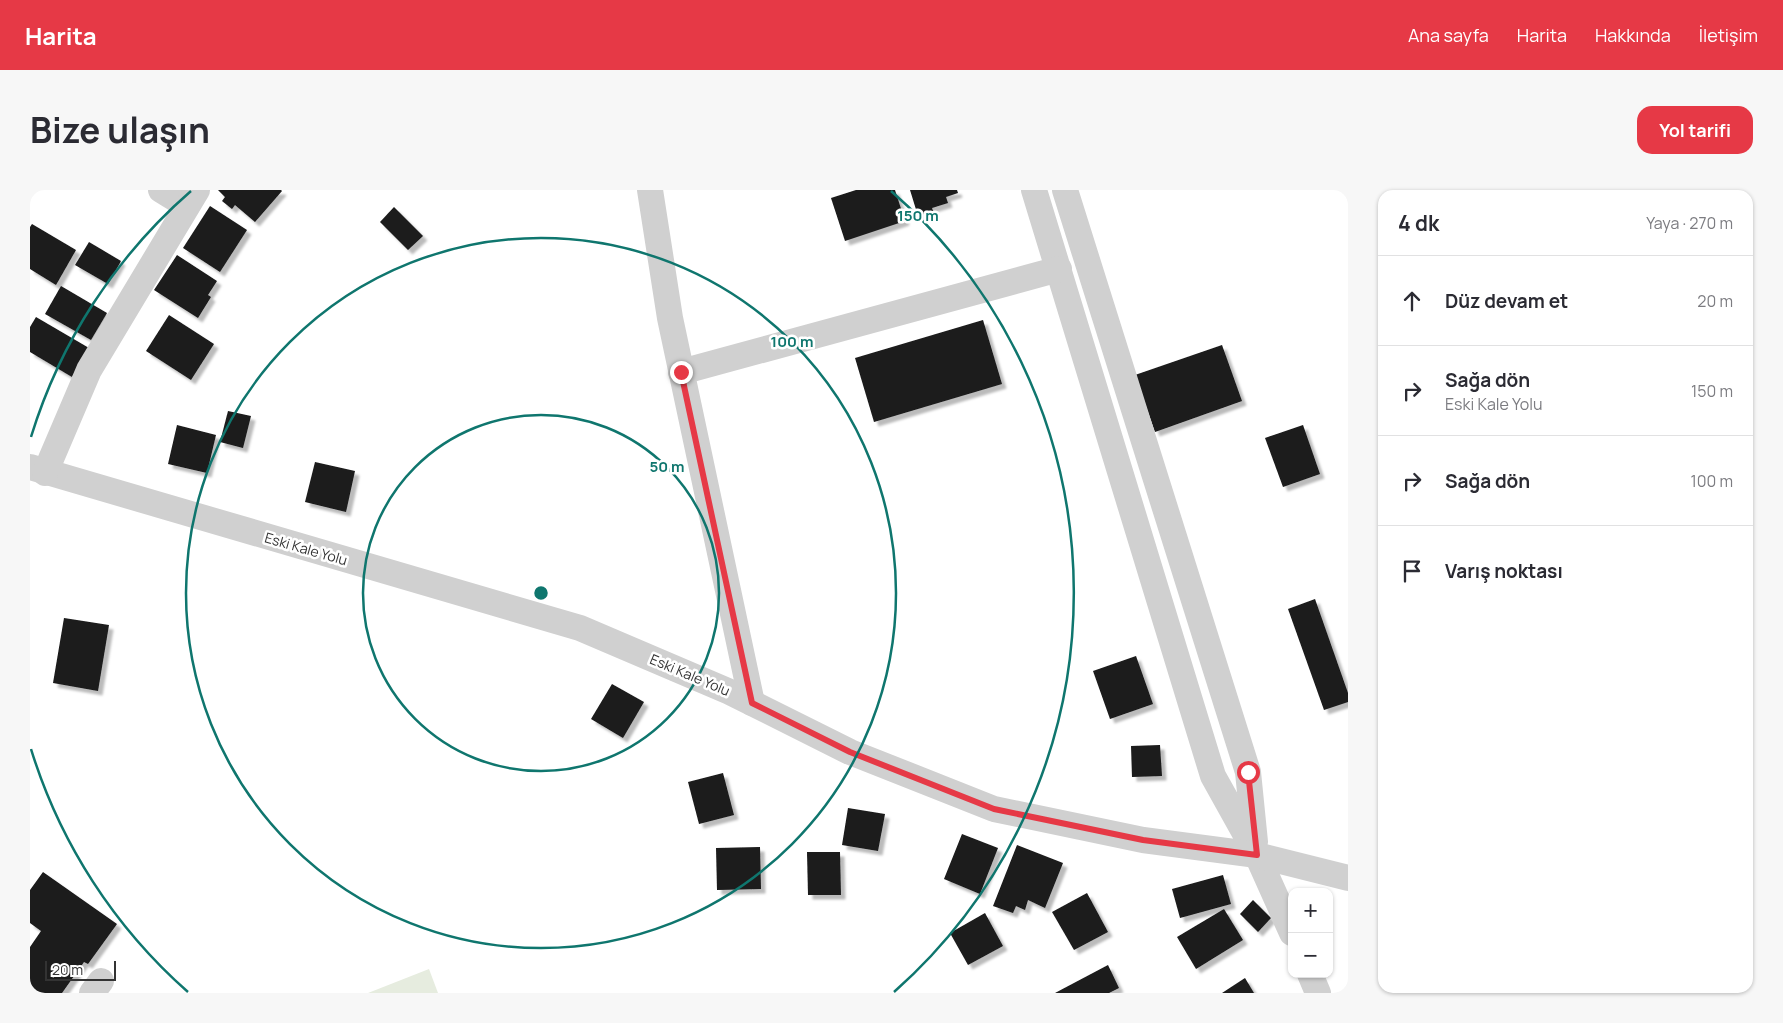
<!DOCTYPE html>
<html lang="tr">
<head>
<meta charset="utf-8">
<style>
  :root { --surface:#fff; --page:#f7f7f7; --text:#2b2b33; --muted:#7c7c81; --line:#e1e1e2; --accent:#e63946 }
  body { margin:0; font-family:Manrope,sans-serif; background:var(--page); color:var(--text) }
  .controls { position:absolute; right:15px; bottom:15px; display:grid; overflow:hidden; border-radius:10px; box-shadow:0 1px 4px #0004 }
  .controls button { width:45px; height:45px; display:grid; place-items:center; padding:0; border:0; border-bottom:1px solid var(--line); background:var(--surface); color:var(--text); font:25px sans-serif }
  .scale { position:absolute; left:15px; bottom:12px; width:71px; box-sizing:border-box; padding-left:5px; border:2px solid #333; border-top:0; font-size:14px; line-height:18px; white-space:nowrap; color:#333; -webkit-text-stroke:4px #fff; paint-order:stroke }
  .stop { position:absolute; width:15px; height:15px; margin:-11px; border:4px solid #e63946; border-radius:50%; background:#fff }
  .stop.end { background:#e63946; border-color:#fff; box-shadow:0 1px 5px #0008 }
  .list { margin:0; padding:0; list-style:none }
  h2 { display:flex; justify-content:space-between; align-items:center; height:65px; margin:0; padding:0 20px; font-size:21px }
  h2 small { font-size:16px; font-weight:400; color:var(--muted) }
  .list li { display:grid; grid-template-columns:32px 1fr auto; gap:15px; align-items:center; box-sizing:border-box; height:90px; padding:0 20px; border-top:1px solid var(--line) }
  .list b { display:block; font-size:19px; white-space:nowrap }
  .list p { margin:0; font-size:16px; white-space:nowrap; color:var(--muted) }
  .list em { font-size:16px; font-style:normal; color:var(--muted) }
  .icon { flex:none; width:28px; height:28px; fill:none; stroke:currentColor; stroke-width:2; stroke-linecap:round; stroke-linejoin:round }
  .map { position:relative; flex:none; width:1318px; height:803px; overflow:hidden; border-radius:15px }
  header { display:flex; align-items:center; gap:30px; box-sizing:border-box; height:70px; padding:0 25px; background:var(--accent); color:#fff }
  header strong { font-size:24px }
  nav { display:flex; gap:28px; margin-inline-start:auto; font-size:18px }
  .intro { display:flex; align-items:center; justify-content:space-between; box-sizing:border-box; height:120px; padding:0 30px }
  h1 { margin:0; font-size:35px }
  .button { padding:12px 22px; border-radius:15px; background:var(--accent); color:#fff; font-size:18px; font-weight:700 }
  main { display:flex; gap:30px; padding:0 30px }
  aside { flex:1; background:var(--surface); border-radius:15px; box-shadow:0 1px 4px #0004 }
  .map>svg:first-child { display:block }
  .green { fill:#e6ecdf }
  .building { fill:#1a1a1a; filter:url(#shadow) }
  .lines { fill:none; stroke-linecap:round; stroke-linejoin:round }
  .minor { stroke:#d0d0d0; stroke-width:26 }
  .route { stroke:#e63946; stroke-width:6 }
  .ring { fill:none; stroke:#0f766e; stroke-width:2.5 }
  .labels { text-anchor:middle; stroke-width:5; stroke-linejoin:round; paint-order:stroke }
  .street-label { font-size:14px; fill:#333; stroke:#fff }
  .centre { fill:#0f766e; stroke:#fff; stroke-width:2.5 }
  .ring-label { font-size:15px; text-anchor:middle; font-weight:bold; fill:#0f766e; stroke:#fff; stroke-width:5; stroke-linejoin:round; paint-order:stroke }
</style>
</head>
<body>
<header>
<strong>Harita</strong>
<nav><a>Ana sayfa</a><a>Harita</a><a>Hakkında</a><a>İletişim</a></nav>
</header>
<div class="intro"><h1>Bize ulaşın</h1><a class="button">Yol tarifi</a></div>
<main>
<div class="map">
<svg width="1318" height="803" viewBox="0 0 1318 803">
  <defs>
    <filter id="shadow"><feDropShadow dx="4.5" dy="4.5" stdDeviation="1" flood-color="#0004"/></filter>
  </defs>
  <rect width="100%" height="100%" fill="#fff"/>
  <!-- green -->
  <polygon class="green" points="399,779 408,803 338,803"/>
  <!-- building -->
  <g class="building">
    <polygon points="188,0 251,0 252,1 225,32 205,15 202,19 192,11 195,7"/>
    <polygon points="826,0 865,0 875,31 815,51 801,8"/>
    <polygon points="880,0 927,0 928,3 916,7 918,13 902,18 903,21 888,26"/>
    <polygon points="180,16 217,40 190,82 153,58"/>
    <polygon points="364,17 393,46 378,60 350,32"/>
    <polygon points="2,34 46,60 26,95 0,79 0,37"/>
    <polygon points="59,52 91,71 78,94 45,75"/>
    <polygon points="147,65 187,91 178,105 181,107 168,128 124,100"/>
    <polygon points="31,96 77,123 61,150 15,124"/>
    <polygon points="139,125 184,154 161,190 116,161"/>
    <polygon points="6,127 59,158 42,187 0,162 0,137"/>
    <polygon points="953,130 972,194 844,232 825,168"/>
    <polygon points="1192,155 1212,211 1125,242 1105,185"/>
    <polygon points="198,221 221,226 213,258 190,252"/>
    <polygon points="147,235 186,245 177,283 138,274"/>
    <polygon points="1273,235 1290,284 1253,297 1235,248"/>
    <polygon points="285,272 325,281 316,322 275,312"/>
    <polygon points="1285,409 1318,503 1318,512 1294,520 1258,419"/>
    <polygon points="34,428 79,435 68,501 23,493"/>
    <polygon points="1106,466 1123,514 1080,529 1063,481"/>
    <polygon points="582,494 614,512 593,548 561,529"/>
    <polygon points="1130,555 1132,586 1102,587 1101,556"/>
    <polygon points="693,583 704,625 669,634 658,592"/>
    <polygon points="818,618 855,624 848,661 812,655"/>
    <polygon points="932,644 968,658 950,704 914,689"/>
    <polygon points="987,655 1033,673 1015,718 998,710 995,720 986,716 983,723 963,716"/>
    <polygon points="730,657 731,699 687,700 686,658"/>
    <polygon points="777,662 810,662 811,705 778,705"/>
    <polygon points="13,682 87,734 58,774 54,772 32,803 0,803 0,757 11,741 0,733 0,700"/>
    <polygon points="1193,685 1201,714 1150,728 1142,699"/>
    <polygon points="1057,703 1078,742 1044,760 1022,722"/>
    <polygon points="1223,710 1241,728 1228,742 1210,724"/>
    <polygon points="1194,719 1213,750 1166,779 1147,747"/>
    <polygon points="955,723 973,756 938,775 920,743"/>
    <polygon points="1078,775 1089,798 1079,803 1025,803"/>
    <polygon points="1215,788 1224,803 1192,803"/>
  </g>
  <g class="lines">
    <!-- minor -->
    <g class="minor">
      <polyline points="131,0 157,16"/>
      <polyline points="620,0 640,128 722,513"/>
      <polyline points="1004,0 1183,586 1227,665 1262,743"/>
      <polyline points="1035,0 1218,582 1225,652"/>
      <polyline points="651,182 1029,79"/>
      <polyline points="0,277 550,438 700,502 820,562 964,619 1113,650 1227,665 1318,688"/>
      <polyline points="15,283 59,180 167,0"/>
      <polyline points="1280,784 1288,803"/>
      <polyline points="62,803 71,791"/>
    </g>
  </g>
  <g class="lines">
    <!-- route -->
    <polyline class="route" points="651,182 722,513 820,562 964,619 1113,650 1227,665 1218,582"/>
  </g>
  <!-- distance rings -->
  <g class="ring">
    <circle cx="511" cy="403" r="178"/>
    <circle cx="511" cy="403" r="355"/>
    <path d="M158 802A533 533 0 0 1 1 559M1 247A533 533 0 0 1 161 1M861 1A533 533 0 0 1 864 802"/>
  </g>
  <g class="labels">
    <!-- street labels -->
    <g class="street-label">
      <text transform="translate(276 359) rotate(16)" y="5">Eski Kale Yolu</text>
      <text transform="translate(660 485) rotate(23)" y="5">Eski Kale Yolu</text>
    </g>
  </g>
  <circle cx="511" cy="403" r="8" class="centre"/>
  <g class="ring-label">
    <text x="888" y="31">150 m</text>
    <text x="762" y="157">100 m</text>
    <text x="637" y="282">50 m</text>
  </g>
</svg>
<div class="controls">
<button>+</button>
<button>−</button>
</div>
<div class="scale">20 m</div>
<div class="stop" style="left:1218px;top:582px"></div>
<div class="stop end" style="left:651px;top:182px"></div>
</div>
<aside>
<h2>4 dk<small>Yaya · 270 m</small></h2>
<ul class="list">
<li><svg class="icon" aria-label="ahead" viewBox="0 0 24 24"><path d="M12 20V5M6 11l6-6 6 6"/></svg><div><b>Düz devam et</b></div><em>20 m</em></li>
<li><svg class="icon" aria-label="right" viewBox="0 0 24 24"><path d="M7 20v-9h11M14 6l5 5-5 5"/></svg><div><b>Sağa dön</b><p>Eski Kale Yolu</p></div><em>150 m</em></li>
<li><svg class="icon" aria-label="right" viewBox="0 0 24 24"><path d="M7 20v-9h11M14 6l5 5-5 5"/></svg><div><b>Sağa dön</b></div><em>100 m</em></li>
<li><svg class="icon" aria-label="arrive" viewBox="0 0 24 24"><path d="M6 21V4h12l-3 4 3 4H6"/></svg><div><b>Varış noktası</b></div></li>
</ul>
</aside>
</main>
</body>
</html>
